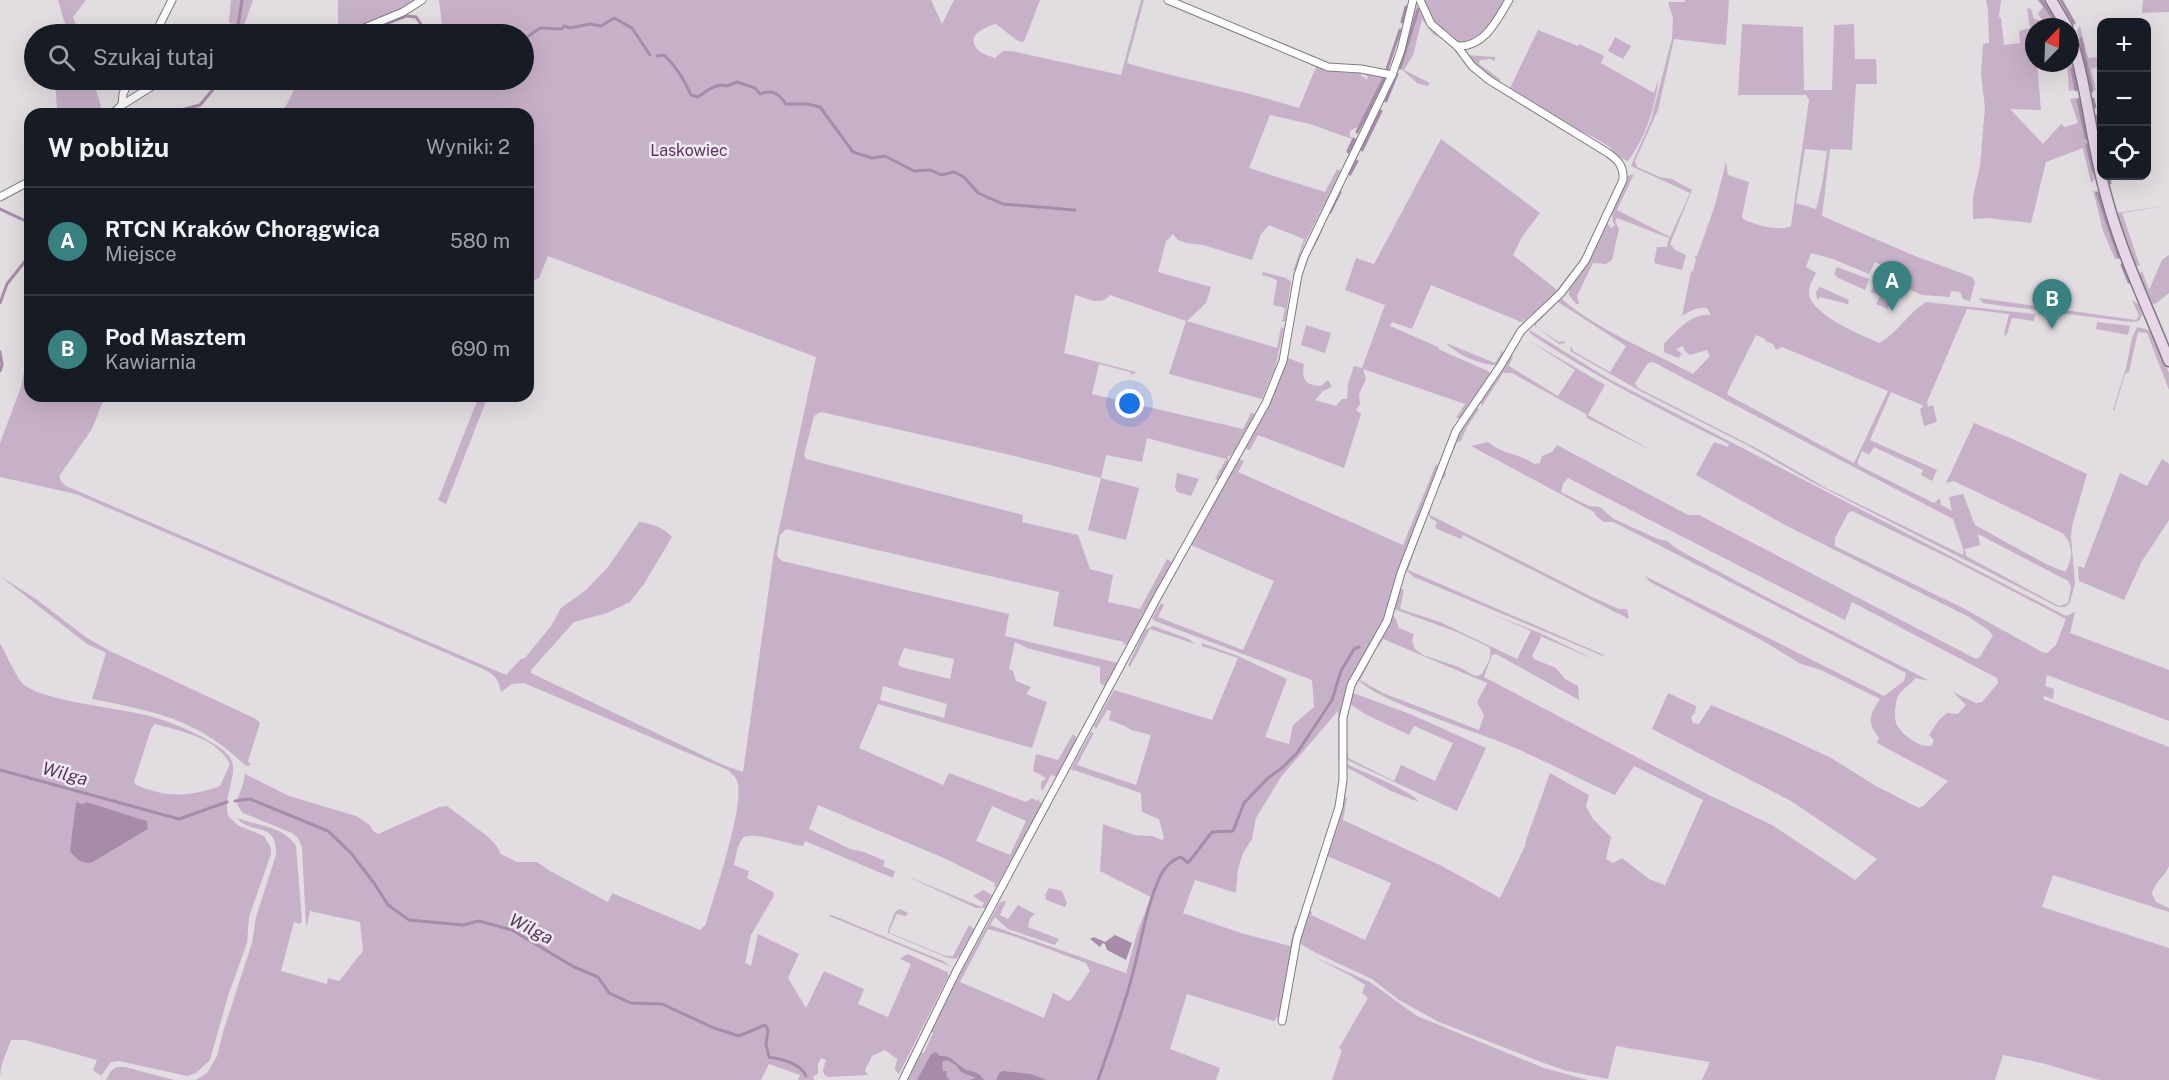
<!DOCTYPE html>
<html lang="pl">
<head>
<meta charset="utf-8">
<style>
  :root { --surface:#171b24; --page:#20242c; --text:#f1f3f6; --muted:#9ea1a6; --line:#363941; --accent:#388180 }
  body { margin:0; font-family:"Public Sans",sans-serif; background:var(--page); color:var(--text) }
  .controls { position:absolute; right:18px; top:18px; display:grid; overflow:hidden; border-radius:12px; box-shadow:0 6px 24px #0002 }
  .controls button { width:54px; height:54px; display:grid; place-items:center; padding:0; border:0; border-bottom:2px solid var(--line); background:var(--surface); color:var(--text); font:30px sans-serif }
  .compass { position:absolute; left:2025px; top:18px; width:54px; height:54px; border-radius:50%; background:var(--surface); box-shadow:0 6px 24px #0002; rotate:23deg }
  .you { position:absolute; left:1130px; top:404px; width:21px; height:21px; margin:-15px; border:4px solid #fff; border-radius:50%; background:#1a73e8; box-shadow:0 0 0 9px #1a73e833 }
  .badge { display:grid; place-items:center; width:39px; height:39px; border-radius:50%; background:var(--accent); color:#fff; font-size:20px; font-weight:700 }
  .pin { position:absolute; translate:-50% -50px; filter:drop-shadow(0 2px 3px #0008) }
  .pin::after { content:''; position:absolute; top:32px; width:21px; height:18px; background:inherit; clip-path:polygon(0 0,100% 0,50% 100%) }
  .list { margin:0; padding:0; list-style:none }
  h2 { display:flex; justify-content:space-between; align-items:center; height:78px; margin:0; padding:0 24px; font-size:26px }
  h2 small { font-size:20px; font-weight:400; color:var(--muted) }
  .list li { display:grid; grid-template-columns:39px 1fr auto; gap:18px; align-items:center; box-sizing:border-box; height:108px; padding:0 24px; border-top:2px solid var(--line) }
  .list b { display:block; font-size:22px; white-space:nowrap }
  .list p { margin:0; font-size:20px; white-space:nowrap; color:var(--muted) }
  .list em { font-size:20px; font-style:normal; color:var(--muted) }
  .icon { flex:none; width:33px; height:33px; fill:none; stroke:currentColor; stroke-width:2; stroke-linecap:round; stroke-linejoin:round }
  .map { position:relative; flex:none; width:2169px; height:1080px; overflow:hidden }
  .search { position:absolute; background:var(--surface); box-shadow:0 6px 24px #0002; left:24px; top:24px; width:510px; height:66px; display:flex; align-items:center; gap:15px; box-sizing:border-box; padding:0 21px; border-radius:33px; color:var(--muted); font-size:22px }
  .panel { position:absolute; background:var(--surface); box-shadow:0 6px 24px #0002; left:24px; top:108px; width:510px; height:294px; border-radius:18px }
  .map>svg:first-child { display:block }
  .green { fill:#c7b1c9; fill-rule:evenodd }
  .water { fill:#a78caa }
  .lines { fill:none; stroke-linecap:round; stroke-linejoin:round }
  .stream { stroke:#a78caa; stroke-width:3 }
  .street-casing { stroke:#7f7c80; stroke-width:9 }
  .secondary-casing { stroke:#7f7c80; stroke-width:13 }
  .street { stroke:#fff; stroke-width:7 }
  .secondary { stroke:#e6d6e8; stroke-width:10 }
  .labels { text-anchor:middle; stroke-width:5; stroke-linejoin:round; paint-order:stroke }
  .park-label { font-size:16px; fill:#59345e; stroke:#eeeaef }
  .water-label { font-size:18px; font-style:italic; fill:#58335d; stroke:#eeeaef }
</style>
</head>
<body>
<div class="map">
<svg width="2169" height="1080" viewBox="0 0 2169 1080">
  <rect width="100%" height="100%" fill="#e1dde1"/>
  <!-- green -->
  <g class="green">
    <polygon points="58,0 86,0 73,17 80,34 68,34"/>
    <polygon points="231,0 253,0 244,26 229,23"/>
    <polygon points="338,0 420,0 382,19 338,32"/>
    <path d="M439,0h492l11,24 12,-24h86l-16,42 -6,-1 -22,-17c-10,3 -32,11 -18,26 4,4 12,6 17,8l8,-7h9l109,24 20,-75h3l-17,63c57,17 116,27 172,45l17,-41 -4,-4 26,9 24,1 -1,3 5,2v3l2,-4 -5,-4 19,3 3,3 -22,50 -6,-2 -7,4v6l7,2 -7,14 -4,-2 6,-12 -42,-15 -40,-9 -21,53 76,24 12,-23 4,2 -37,73 -9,26 -2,1 11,-32 -35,-14 -8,9 -9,26 -49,-15 -17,-2 -8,-3 -5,-6 -7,7 -8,31 53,15 -5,16 -19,18 90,27 4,-21 3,2 -9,39 -13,31 -93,-25 17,-53 -76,-26c-10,12 -22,3 -35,0l-11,58 72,19 -4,3 -2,-3 -31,-8 -7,30 151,35 8,-16 4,1 -23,41 -4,1v7l-10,17 -3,-1 11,-20 -79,-21 -5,24 -36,-7 -5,23 38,10 -13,52 -38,-10 13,-52 -95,-24 -185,-42 -7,4 -10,39 2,4 217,56 -1,7 56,13 12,34 23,6 -5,27 32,7 27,-50 5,3 -44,81 -5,2 1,-3 -71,-16 6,-34 -273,-63 -6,6 -3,21 5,5 227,53 -4,22 113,27 -13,23 -5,-3v-16l-73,-19 -12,-6 -6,27 4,2 3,10 15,6 -5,7 21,8 -15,46 -154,-44 -19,44 84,37 6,-12 77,29 6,-4 5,3 1,-2 4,5 -46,83 -2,-1 1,-3 -49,-24 -128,-54 -9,24 41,20 14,3 21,9 -2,5 12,5 -2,7 -88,-37 -2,5c-12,-1 -52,-16 -60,-8 -6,6 -7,19 -9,27l15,6 -2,7 26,14 1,4 -23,39 -6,28 6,3 7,-32 41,20 -11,24 18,30 18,-37 40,18 -6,15 30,13 23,-53 -11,-5 1,-1 7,-4 39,18 2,3 -50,99 -4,-4 2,-11 -12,-9 -13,6 -7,14 3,5 -39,2 -4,-1 -2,-6 3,-10 -5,-2 -3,6v9l-5,4 1,3h-16l2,-5 -31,-11 -8,16h-565l11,-7 10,-17 6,-24 29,-89 4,-26 20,-62c1,-35 -24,-19 -39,-37 19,7 48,9 59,28l6,75 -2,3 -6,-2 -13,49 46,13 1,-6 11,3 24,-30 -3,-29 -50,-11 -3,15 -1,-1 -4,-78 -4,-9 -6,-5 -49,-20c-9,-10 -6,-13 -2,-23 2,-5 3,-11 4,-16l44,22 67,20 14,9 3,6 5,3 61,-27 8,-1 40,30 9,9 5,9 16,8h20l13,9 58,31 4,-9 88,37 6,-6c7,-26 40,-121 31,-143 -1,-4 -6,-8 -9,-11l-204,-87 -12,1 -11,8c-2,-14 -8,-18 -20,-24l-405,-174 -76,-17v-34l21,-56 9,-45v54h75l-13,33 -32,46v5l6,6 440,189 15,-16 4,-1 26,-32 10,-18 25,-18 22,-23 31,-45c11,1 26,6 33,15l-28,47 -14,18 -23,11 -33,9 -43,48v3l192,92 20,7 31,-220 42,-195 -268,-101 -9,22 -6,3 -5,13v-180h-251l9,-8 13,-26h225v-46h-81zM904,648l50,11 -4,20 -49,-12 -3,-3zM883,686l64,18 -3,14 -64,-18zM992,806l34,15 -16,34 -34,-14z"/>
    <path d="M1424,0h83c-9,13 -17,30 -29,39 -16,11 -35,-4 -45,-17 -4,-6 -6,-15 -9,-22z"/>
    <path d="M1685,0h44l-3,45 -52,-6 -16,71 -23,51 2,6 23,10 12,2 20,11 -22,54 5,6 11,5 -4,15 -28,-7 3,-16h10l2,-9 -52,-20 -2,3 4,8 -7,31 -6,4 -13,-1 -16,33 2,8h-3l-7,-9v-5l20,-30 18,-37 4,5 4,-3c-9,-13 6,-36 12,-49l7,-2 -17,36 53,27 20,-44 -59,-27 20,-46 21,-82 1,-20 -5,-16h17z"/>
    <polygon points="1986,0 2001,0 1999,17 2001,18 2004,45 2020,43 2019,31 2030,28 2027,8 2031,9 2034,19 2043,21 2038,14 2043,7 2037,0 2046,0 2063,27 2055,27 2054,25 2052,27 2034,27 2034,63 2037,63 2041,110 2010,109 2043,144 2061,124 2065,127 2078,123 2070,99 2081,97 2096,178 2091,183 2083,148 2046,162 2031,223 1988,218 1973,219 1973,197 1980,166 1985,108 1981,74 1983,44 1989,43 1988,10"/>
    <polygon points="2143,0 2169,0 2169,12 2142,13"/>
    <polygon points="1417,5 1438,37 1433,34 1422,19 1413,55 1404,70 1430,83 1427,86 1417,83 1399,67"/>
    <path d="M1742,24l61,3 1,63h28l2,-65 20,-1 1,35h21l1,25h-21l-4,66 -22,-1 -8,67 93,40 57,21 3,5 -5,19 -7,-2 -3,-7 -9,-1 -1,6 -28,-2 -42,-18 4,-11 -9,-4 -6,12 -36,-15 -22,-6 -5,14 10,6c-2,5 -7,12 -7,18 -2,22 54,45 71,52 18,-11 28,-30 46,-41l109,12 -1,7 -22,-3 -6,19 -2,-3 5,-20 -42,-5 -40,93 1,5 5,-2 4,17 -13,4 -4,-17 3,-2 -1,-2 -31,-13 -21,48 67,30 -5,11 -11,-6 2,-5 -49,-23 -5,8 -7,-4 -4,9v5l76,38 6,-5 1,7 11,6 -3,-14 14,-3 12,31 71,39 19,8c8,-12 9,-29 -3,-39l-108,-52 -8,2 28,-60 41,17 72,34 -15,52 -1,11 4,46 -5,20 -5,4h-7l-248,-126 -63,-36 -105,-53 -72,-41 1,-5 2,5 37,21 16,-26 -68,-44 -22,22v3l23,15 4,-1 3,2 -7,1 -24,-18 -1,-3 25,-24h3c40,34 86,50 131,75l17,-18 -3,-6 -17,5 -5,-4 -2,-5 -7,3 6,5 -4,4 -14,-6v-8c12,-13 28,-32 47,-29l-4,-7c-11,-1 -16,3 -25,8l9,-44 2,-1 3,-12 -2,-2 3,-1 18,-51 11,-43 2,13 21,7 -7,34 1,3c12,6 36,13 48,7l18,-126 -3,-5h-66l-2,1zM1805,149l22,2 -5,34 -6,24 -20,-6zM1756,335l9,4v2l8,3 3,6 6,-3 106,44 -34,72 -126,-68 -1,-2zM1653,362l300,157 11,32 -1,4 -137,-67 -66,-38 -122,-62 -3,-5 13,-20zM1978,534l90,47 3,6 -3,16 -9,3 -93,-50 -1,-7 15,-4z"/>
    <polygon points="2080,26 2088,58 2101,57 2101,66 2091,69 2096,90 2089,90 2077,30"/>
    <path d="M1538,30l40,16 1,-2 25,12 -3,7 53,30 4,-13c-2,27 -14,60 -30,81 -7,-2 -14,-10 -20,-15 -12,-8 -23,-13 -36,-19l-87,-52 -12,-10 -7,-10 29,2v4l-5,-2 -10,1 -1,4 21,15v3l10,6z"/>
    <polygon points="1615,37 1631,46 1623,59 1608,51"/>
    <polygon points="2070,45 2080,89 2069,91 2067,63 2070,63"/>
    <polygon points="55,80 93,80 102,110 98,114 69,114 57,109"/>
    <path d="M1441,139l99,74 -18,24 -9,18 44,35 13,-17 1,2 -12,16 -36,31h-6l2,-1 -88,-36 -19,44 -20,-7 -2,4 48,21 2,3 48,21 4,4 -31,43h-5l9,-14 -102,-35 3,10 -7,15 1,10 -4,6 5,4 -17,54 -86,-33 -8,15 -5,-2 25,-46 18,-44 16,6c-3,15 1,21 17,22l7,-6 4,7 -9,4 -8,9 21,6 6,-7h5l1,-15 6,-18 8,2 23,-63 -40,-15 11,-32 18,6z"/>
    <polygon points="2093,190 2101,194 2121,259 2115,259 2103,231"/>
    <polygon points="2169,205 2122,213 2140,266 2135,265 2123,237 2116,213"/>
    <polygon points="2169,255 2169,293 2155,304 2150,303 2139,275 2142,271 2149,290 2162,260"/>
    <polygon points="1837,267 1869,279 1865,290 1838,278 1834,274"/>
    <polygon points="1263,272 1286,278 1291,282 1285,321 1282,322 1285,308 1273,305 1277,281 1273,278 1262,275"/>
    <polygon points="1875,282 1893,291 1894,294 1888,309 1876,304 1880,296 1871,292"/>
    <polygon points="1820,287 1849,300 1848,304 1820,297 1817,300 1816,292"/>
    <polygon points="1979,298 2136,320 2139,316 2132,300 2139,305 2142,315 2139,321 2131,322 1988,304 1983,303"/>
    <polygon points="2097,322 2130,326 2128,335 2096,329"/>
    <polygon points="1306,325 1331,333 1325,353 1301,345"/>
    <polygon points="2137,327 2149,330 2153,333 2169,373 2169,390 2147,333 2138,332 2129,372 2125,374 2114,411 2113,410 2126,368 2132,338"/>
    <path d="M1528,329l81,50 37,19 420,218 9,-4 -5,21 99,37v51l-122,-46 -2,11 9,3 -1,10 -9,-3 -1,3 126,48v119c-5,13 -13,13 -17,28l4,8 13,6v4l-116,-37 -11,32 127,41v132h-70l-57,-17 -39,-8 -8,25h-293l8,-18 -94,-16 -8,33 -41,-8 -26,-9 -102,-40 -40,-22 -27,-21 -56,-26 -17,-10 10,-32 3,1 -1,3 54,25 26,-57 -64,-27 16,-58 4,-1 -4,23 97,45 60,33 26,-54 -1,-1 25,-70 39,22 -3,11 7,13 18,18 -5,22 7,4 9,-5 27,21 16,6 38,-85 -69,-34 -19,29c-36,-16 -71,-35 -107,-50 -30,-13 -135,-45 -150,-66l11,-23 3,1 -12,23 23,13 96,37 5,-15 -7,-13 10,-19 -104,-44 -4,7 -2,-2 14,-28 4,1 4,11 15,6 -2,7 3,8 8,6 36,12 12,7 6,2 5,-2c4,-9 12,-18 7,-27l-32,-15 -63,-23 5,-19 5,-1 -4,20 40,13 77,37 14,-28 -42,-18 51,20 56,27 -56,-24 1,2 -9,18 2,3 22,9 9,11 13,7 1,14 -83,-46 -4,1 -8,22 225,118 63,30 83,55 22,-21 -86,-58 -139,-72 16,-36 28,13 -1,7 -4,4 2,6 6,1 12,-19 69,29 51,24 45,28 43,22 4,-2 25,-25 -71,-38 2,-5c-12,-16 -10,-22 1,-39l-59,-29 -20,-6 -38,-23 -113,-59 -5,-6 239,120 20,-15 2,-8 -259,-134 -34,-17h-9l-8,-6 -2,-4 -123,-66 17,-4c13,12 33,12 46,22l6,-1 2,-7 10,-4 5,-7 131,70h11l277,144 4,-2 13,-22 -5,-5 -19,-13 -184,-92 -89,-50 18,-33 14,5 1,-3c-67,-34 -136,-68 -198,-110zM1568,478l277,142 7,-18 145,76 1,5 -16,19 -6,1 -23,-11 13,13 -8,9 -11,-1 -8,7 -10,15 5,5 -2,5c-10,5 -29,-10 -34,-18 -5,-7 -3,-21 -1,-28 2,-9 13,-13 18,-21l15,3 -158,-81 -95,-51 -10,-8 -9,-2 -44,-20 -14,-12 -11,-1 -28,-14 2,-8zM1852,511l99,48 115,60 -10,26 -9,8 -5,-1 -77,-43 -130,-63v-8l13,-25z"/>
    <polygon points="1530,341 1605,385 1588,415 1654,452 1587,418 1586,414 1512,373 1503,373 1482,406 1480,400 1510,355 1513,356 1509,366 1558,396 1575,370"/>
    <path d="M1446,343l49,20 7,-12 3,3 -7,11c-15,1 -41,-10 -52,-22z"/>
    <polygon points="479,396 488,396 446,504 438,500"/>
    <path d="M1475,407l4,2 -12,18 -6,14 -4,1c-4,10 -13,23 -11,34 -9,6 -16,28 -16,39l160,81 29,13h8l2,10 -166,-84 -2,4 -26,-11 2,-6 -7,-4 -2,-8 28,-72z"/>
    <path d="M1239,459l5,2 -6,11 165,73 33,-81 2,2 -53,151 -25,45 -13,27 -6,22v49l-3,1v-50l-57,66 -25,41 -4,21 -9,14 -5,16 -2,24 -41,-13 -12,33 58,20 49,13 5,-21 3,3 -19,87 -5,6 -87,-27 -17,55 50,19 -4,12h-308l12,-27h4l9,-20 -2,-2 15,-32 54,-97 6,-1 -6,14 8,4 10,-14 17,9 -5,4 -2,9 31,12 -4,6 -47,-16 -13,-12 -5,8 136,48 11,-40 14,-36 -51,-26 3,-47 31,11 18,1 10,4 2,-2 -5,-19 -17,-7 -1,-19 -67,-23 -1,1 -2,-2 20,-37 3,1 -17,32 59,20 15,-50 -20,-5 -6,-4 -16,-6 2,-9 -4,-1 -11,19 -2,-3 20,-36 98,30 26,-62 -36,-12v-3l36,13 49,23 -22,58 24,7 4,-19 21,-18 -2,-27 -157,-59 -3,-3 9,-15 3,2 -6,12 85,33 31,-69 -83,-36zM988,929l25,7 73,27 4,8 -19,29 -3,1 -15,-8 -9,25 -84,-36z"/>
    <polygon points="2162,459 2169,464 2169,520 2142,561 2124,600 2079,581 2078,566 2084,568 2120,473 2147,486"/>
    <polygon points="1177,473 1199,479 1191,496 1177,492 1175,487"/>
    <polygon points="1423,524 1408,570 1604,655 1603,656 1414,577 1407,571 1406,568"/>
    <path d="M0,576l36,23 51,39 23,13 146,68 4,4 -12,38 3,4 -5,1c-49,-47 -89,-54 -154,-67l14,-46 -19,-9z"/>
    <polygon points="1153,626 1189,639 1195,644 1150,629 1130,667 1128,665 1145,630"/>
    <path d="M0,643c5,9 17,35 22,40 16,17 94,25 119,31 23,5 48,15 68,27 8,5 20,11 23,21 5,16 -9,33 -4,54l11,10 25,10 7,12v6l-22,63 -2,26 -19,53 -18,64 -14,13 -9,3 -68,-15 -8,1 -10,14 -8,-6 4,-10 -72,-20h-14l-9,24 -2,12zM155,724c26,7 62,14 75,40l-10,22c-32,11 -52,12 -84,-1l-2,-3 17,-53zM87,802l60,19 1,8 -55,33 -19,-41 2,-18 6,1z"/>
    <polygon points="1353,693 1410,714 1486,748 1457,811 1349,761 1345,757 1345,752 1348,752 1348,758 1394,781 1401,765 1435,781 1453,743 1414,726 1409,735 1365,714 1350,704 1350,694"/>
    <polygon points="1073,734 1077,738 1057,777 1051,775 1043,790 1041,789 1041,782 1046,778 1033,771 1036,754 1058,760"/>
    <path d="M1347,764c15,8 64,26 72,38l-28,-11 -45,-24z"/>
    <polygon points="904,875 979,906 982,907 984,903 973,896 983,890 992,895 985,908 976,908"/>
    <polygon points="1049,888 1062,891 1067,903 1065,907 1046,900 1045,895"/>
    <polygon points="900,909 908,913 906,916 897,914 889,931 890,933 946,956 953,956 969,925 974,929 959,956 956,959 946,957 888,933 888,930 895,912"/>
    <polygon points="832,915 943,961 952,967 829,916"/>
    <polygon points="1312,956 1370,982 1417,1016 1544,1068 1588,1080 1332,1080 1342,1050 1339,1048 1368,998 1362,993 1365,985 1351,976"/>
    <polygon points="117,1067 125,1067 174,1080 106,1080 111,1071"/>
  </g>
  <!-- water -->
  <g class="water">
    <path d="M76,802l6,2 5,-2 60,19 1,8 -55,33c-11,3 -17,-3 -23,-11z"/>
    <polygon points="1115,935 1132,943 1126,960 1107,950 1105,944 1103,943 1100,947 1090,939 1094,937 1105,942"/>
    <path d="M936,1052l4,4c11,-1 14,6 22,11 9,7 14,1 22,13h-15l7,-2 -15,-6 -5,-7 -9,-5 -5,2 1,9h4l-1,5 4,4h-33l14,-26z"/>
    <polygon points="1003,1071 1031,1074 1047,1080 996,1080 999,1073"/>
  </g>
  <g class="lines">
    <!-- stream -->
    <g class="stream">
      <polyline points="242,0 238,26 243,34"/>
      <polyline points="2041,0 2059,27"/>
      <polyline points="2061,0 2074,23"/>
      <polyline points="1402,22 1406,7"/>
      <polyline points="360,34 406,16 416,17 425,30 438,34"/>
      <polyline points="518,34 519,34"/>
      <polyline points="524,37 526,38 540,28 562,29 564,26 570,28 590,24 601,26 614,18 632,28 650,55"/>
      <polyline points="2081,39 2092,91"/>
      <path d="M657,56l7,-1c13,12 20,24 27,40l7,2c9,-6 17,-14 29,-11l10,-4 18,6 5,6c13,-5 18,-1 26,10h21l13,3 33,45 19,6 13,-2 29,15 17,-1 10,5 13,-3 10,5 14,16 25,11 72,6"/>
      <polyline points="2070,57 2071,61"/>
      <polyline points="1400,68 1418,10"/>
      <polyline points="1387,69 1400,30"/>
      <polyline points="2072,69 2076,90"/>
      <polyline points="2093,99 2095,107"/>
      <polyline points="2078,100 2086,138"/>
      <polyline points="1386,101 1397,74"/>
      <polyline points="166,114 200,105 221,80"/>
      <polyline points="2097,116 2102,138"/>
      <polyline points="1357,132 1384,78"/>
      <polyline points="2087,145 2093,170"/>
      <polyline points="1362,150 1381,111"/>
      <polyline points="1348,152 1354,139"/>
      <polyline points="1350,174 1357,161"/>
      <polyline points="2109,176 2110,183"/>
      <polyline points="2097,193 2119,257"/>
      <polyline points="0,209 30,223"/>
      <polyline points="1330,212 1340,192"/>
      <polyline points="1314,244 1321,229"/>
      <polyline points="2122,265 2129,282"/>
      <polyline points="0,303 7,284 30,255"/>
      <polyline points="0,352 2,365 0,371"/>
      <polyline points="0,770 179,819 227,802"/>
      <path d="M235,801l15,-2 78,32 23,22 23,30 14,22 21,15 54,5 16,-4 33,9 62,37 24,10 11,16 22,10 31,1 52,24 25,8 26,-11 3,5 -2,14 3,13c13,2 32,7 37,19"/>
      <path d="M1098,1080c11,-31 22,-62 31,-93 11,-36 15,-74 30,-108 5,-11 11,-19 22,-22l7,6 24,-31 21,-1 11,-28 24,-25 15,-11 14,-14 35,-53 9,-29 13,-22 5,-2"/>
    </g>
    <defs>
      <g id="street">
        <polyline points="1168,0 1328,67 1361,69 1392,75"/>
        <polyline points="155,34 172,0"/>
        <polyline points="350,34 403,12 422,0"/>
        <path d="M1457,46c27,2 40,-26 52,-46"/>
        <polyline points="122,105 123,94 129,80"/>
        <polyline points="112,114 122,105 162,80"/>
        <polyline points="0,197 30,181"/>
        <path d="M1282,1021l15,-83 42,-131 4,-27v-62l8,-33 36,-64 14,-48 55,-142 45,-66 20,-34 40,-38 24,-32 38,-81c1,-14 -5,-20 -15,-27l-119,-73 -17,-14 -15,-20 -26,-22 -11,-24"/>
        <polyline points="903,1080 956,972 1159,594 1266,403 1283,361 1298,275 1304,257 1392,75 1401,50 1413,0"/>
      </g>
      <g id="secondary">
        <polyline points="2051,0 2067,27"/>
        <path d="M2070,34c18,54 21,111 37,165 15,56 41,109 62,162"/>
      </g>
    </defs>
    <!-- street casing -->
    <use href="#street" class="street-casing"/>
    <!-- secondary casing -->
    <use href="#secondary" class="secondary-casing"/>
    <!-- street -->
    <use href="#street" class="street"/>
    <!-- secondary -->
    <use href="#secondary" class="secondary"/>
  </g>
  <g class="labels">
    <!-- park labels -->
    <g class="park-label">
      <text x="689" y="156">Laskowiec</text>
    </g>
    <!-- water labels -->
    <g class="water-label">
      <text transform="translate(65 774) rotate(15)" y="6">Wilga</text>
      <text transform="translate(531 929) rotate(27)" y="6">Wilga</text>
    </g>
  </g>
</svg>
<div class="controls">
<button>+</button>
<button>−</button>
<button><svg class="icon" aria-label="locate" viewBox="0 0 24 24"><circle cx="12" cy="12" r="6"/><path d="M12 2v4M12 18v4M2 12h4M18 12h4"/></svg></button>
</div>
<svg class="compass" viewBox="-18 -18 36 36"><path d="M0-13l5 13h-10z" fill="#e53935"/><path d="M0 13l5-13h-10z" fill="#9ea1a6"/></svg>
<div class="you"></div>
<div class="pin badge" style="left:1892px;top:311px">A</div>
<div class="pin badge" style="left:2052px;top:329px">B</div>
<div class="search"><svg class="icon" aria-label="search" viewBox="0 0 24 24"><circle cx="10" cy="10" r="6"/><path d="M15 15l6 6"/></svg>Szukaj tutaj</div>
<section class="panel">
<h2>W pobliżu<small>Wyniki: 2</small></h2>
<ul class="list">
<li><span class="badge">A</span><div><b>RTCN Kraków Chorągwica</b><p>Miejsce</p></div><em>580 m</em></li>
<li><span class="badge">B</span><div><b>Pod Masztem</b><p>Kawiarnia</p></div><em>690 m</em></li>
</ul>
</section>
</div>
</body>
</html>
